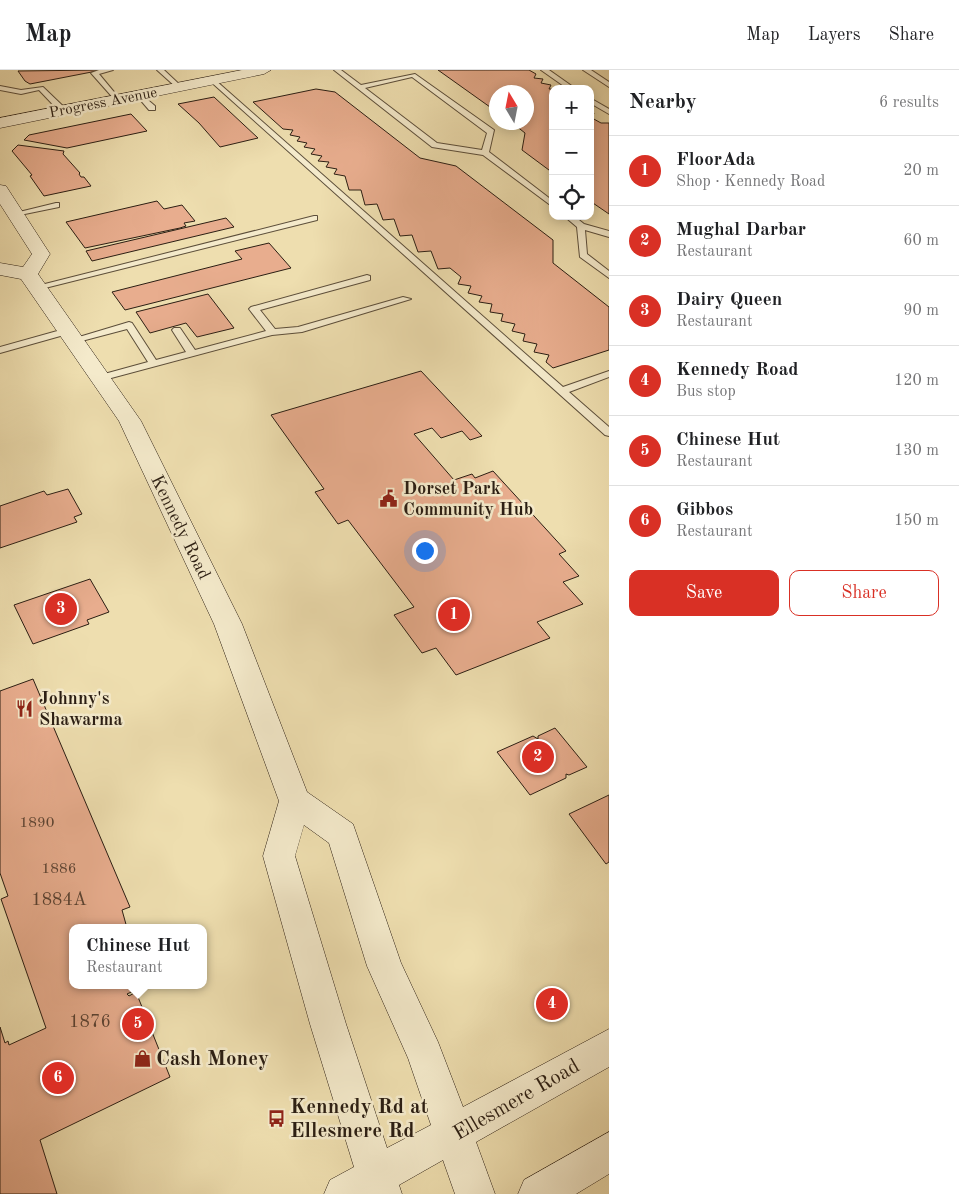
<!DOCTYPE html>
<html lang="en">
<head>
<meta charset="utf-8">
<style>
  :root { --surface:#fff; --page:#f6f6f6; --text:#202124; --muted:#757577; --line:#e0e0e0; --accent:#d93025 }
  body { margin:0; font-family:"Old Standard TT",serif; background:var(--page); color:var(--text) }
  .controls { position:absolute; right:15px; top:15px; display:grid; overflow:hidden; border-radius:10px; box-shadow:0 2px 12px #0003 }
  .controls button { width:45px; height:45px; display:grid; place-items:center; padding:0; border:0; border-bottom:1px solid var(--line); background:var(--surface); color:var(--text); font:25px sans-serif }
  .compass { position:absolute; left:489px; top:15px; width:45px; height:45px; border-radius:50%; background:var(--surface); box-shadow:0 2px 12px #0003; rotate:350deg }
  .you { position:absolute; left:424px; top:480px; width:18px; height:18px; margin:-12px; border:4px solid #fff; border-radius:50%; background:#1a73e8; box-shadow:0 0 0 8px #1a73e833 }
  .badge { display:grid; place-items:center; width:32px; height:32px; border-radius:50%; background:var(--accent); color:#fff; font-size:16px; font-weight:700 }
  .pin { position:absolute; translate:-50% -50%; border:2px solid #fff; box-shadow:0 1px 5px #0006 }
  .popup { position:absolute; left:69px; top:854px; width:138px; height:65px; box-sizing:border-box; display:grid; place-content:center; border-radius:10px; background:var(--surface); filter:drop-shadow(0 1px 4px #0005); font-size:16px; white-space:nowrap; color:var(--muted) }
  .popup b { font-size:19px; color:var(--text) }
  .popup::after { content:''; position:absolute; left:50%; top:100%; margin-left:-10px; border:10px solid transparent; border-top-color:var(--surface) }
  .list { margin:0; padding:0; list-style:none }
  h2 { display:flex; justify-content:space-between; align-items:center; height:65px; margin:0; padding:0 20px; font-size:21px }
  h2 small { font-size:16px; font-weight:400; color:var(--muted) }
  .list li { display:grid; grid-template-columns:32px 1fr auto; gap:15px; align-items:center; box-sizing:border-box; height:70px; padding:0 20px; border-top:1px solid var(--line) }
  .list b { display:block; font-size:19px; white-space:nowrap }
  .list p { margin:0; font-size:16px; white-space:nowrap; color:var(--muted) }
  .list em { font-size:16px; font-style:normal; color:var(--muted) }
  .actions { display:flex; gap:10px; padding:15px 20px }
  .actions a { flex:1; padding:11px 0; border:1px solid var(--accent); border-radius:10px; text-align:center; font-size:18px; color:var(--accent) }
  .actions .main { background:var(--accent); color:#fff }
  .icon { flex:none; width:28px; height:28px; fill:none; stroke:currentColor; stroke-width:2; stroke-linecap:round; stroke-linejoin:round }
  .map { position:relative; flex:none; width:609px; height:1124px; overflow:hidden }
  header { display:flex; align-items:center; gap:30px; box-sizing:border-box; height:70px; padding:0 25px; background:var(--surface); border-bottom:1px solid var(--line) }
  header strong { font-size:24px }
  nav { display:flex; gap:28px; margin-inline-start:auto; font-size:18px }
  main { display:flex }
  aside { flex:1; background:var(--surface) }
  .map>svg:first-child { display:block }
  .building { fill:#e8ad8e; stroke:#2b1e13 }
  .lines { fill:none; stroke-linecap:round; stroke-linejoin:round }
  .service-casing { stroke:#5c4e3a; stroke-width:2 }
  .secondary-casing { stroke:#2b1e13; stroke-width:1 }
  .service { fill:#f4eacb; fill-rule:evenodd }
  .secondary { fill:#f4eacb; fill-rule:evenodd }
  .labels { text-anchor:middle; stroke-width:5; stroke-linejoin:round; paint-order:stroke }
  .far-street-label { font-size:15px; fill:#2b1e13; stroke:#f4eacb }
  .number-label { font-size:15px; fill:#5a4232 }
  .poi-label { font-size:18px; font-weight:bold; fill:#2b1e13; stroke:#f4eacb; text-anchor:start }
  .street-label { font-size:18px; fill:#2b1e13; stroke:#f4eacb }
  .near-number-label { font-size:18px; fill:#5a4232 }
  .near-poi-label { font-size:21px; font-weight:bold; fill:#2b1e13; stroke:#f4eacb; text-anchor:start }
  .near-street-label { font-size:21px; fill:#2b1e13; stroke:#f4eacb }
</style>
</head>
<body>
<header>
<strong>Map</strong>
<nav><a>Map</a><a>Layers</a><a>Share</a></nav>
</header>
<main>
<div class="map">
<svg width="609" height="1124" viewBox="0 0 609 1124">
  <rect width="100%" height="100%" fill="#eedeaf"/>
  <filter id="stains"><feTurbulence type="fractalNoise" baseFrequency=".004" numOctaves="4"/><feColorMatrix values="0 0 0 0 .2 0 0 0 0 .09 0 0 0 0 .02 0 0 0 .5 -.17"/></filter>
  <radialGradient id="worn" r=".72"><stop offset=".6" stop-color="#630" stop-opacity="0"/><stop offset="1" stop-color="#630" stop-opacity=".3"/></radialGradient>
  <!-- building -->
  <g class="building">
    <polygon points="102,0 30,14 25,11 18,1"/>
    <polygon points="438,0 529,0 536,4 534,8 543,9 541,13 551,15 549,19 553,19 553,103 522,80 525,63 511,52 526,52 526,22 497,22 497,42"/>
    <polygon points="316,19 335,22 420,88 456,96 553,170 553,193 609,237 609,280 553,298 546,292 549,285 534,282 537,274 523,271 525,264 512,261 515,254 501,251 503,244 490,242 492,234 479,232 482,226 468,223 471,216 458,214 461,207 450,198 438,199 431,181 418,182 412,165 400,166 394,149 383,150 377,134 365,135 361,120 349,120 345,106 334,104 337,99 326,97 329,92 318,91 322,86 311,84 315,79 304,77 307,73 297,71 300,67 290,65 293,60 283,59 253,32"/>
    <polygon points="214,27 258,68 220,77 199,53 178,34"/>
    <polygon points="590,43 594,43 592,48 601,53 609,53 609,144 590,131"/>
    <polygon points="131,44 147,61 67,78 24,70 29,65"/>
    <polygon points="18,75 64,81 63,84 80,103 79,104 81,107 84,107 91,116 44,126 30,106 32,105 12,81"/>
    <polygon points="157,131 164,139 182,135 195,151 184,153 186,156 180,158 85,178 66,152"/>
    <polygon points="226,148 234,157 92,191 86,181"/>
    <polygon points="269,173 291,198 125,240 112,222 242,189 235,181"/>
    <polygon points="208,224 234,258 197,267 186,253 150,263 136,242"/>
    <polygon points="421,301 482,366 470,370 462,361 441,368 432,358 414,364 454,410 472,404 475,408 493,401 566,481 559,484 579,506 563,512 583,534 537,552 550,568 456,605 436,578 422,583 394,545 414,537 348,450 338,454 315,422 324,419 271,345"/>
    <polygon points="68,419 82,444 74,447 77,452 0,478 0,436 44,421 47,425"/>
    <polygon points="90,509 109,542 87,550 89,554 33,574 14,535"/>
    <polygon points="33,609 130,837 122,840 127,858 73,858 73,915 142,915 142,917 127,924 129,926 136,922 170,1007 40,1070 57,1124 0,1124 0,957 5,973 8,971 9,975 46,958 1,829 8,826 0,803 0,621"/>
    <polygon points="555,658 587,697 569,705 566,704 566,708 530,725 497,682 533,666 538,669 538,666"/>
    <polygon points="609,725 609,792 606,794 569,744"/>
  </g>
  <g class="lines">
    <defs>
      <g id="service">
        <polygon points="99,0 113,0 99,4 119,28 119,30 115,30 91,3"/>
        <polygon points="157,0 164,0 181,16 181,18 177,18"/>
        <path d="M334,0h7l20,15 54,-11 79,56 -5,22 64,49v6l-70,-52 -51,-8zM412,7l75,56 -5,17 -45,-7 -72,-55z"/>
        <polygon points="541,0 549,0 576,19 568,19"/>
        <polygon points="583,0 591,0 609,12 609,17"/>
        <polygon points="210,9 214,9 563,317 609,301 609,307 569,322 609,357 609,366 605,365 210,11"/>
        <polygon points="0,16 21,20 43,17 67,40 60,42 39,20 21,24 0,20"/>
        <polygon points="137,24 141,24 155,36 155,40 149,40 137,26"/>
        <polygon points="590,28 609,39 609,44 590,33"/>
        <polygon points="56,133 59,133 59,137 15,146 11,144"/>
        <polygon points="314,146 317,146 317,150 37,220 33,217"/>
        <polygon points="564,146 574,146 584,154 609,161 609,167 585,160 587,184 609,201 609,208 580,187 577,157"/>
        <polygon points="367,205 370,206 370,210 260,240 275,259 298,257 403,227 411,229 302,262 272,265 100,311 97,310 97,306 148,292 127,259 74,273 69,270 129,252 132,253 156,290 186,282 172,260 174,258 180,258 195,280 266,261 249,239 251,237"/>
        <polygon points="68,258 71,259 71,263 0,283 0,277"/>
      </g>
      <g id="secondary">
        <polygon points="242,0 271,0 264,4 0,58 0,48"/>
        <path d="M0,115l6,1 44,68 -12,20 103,147 101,203 65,168 46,32 48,139 37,79 25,65 146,-78v38l-133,75 19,52h-40l-12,-34 -44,25 3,9h-78l6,-14 24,-13 -44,-143 -47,-168 16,-55 -65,-177 -95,-203 -98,-142 -21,-4v-12l23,4 9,-13 -32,-50zM304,755l25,18 38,123 41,92 23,67 -44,23 -41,-124 -51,-168z"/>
        <polygon points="609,1062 609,1104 576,1124 518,1124 524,1110"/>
      </g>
    </defs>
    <!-- service casing -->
    <use href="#service" class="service-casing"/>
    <!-- secondary casing -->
    <use href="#secondary" class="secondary-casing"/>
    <!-- service -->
    <use href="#service" class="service"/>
    <!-- secondary -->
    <use href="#secondary" class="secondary"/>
  </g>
  <!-- icons -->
  <defs>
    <symbol id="civic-bare" viewBox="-9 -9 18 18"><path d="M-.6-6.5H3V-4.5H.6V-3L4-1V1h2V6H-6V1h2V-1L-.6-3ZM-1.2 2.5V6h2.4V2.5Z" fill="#8f2418" stroke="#f4eacb" stroke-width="2.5" paint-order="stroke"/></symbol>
    <symbol id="restaurant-bare" viewBox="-9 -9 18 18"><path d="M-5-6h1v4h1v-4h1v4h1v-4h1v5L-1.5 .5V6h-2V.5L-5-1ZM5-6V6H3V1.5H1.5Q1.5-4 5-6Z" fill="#8f2418" stroke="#f4eacb" stroke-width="2.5" paint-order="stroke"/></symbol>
    <symbol id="shop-bare" viewBox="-9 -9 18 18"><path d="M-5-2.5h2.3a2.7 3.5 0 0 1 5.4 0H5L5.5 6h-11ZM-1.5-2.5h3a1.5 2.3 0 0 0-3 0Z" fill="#8f2418" stroke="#f4eacb" stroke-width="2.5" paint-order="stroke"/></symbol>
    <symbol id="bus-bare" viewBox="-9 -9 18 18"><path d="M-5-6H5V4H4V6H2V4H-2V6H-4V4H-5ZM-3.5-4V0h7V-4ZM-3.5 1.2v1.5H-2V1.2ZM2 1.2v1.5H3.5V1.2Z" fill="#8f2418" stroke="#f4eacb" stroke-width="2.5" paint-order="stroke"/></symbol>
  </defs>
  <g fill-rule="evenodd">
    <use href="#civic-bare" x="376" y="416" width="25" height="25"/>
    <use href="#restaurant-bare" x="12" y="626" width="25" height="25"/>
    <use href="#shop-bare" x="130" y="976" width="25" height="25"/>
    <use href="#bus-bare" x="264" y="1036" width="25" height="25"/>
  </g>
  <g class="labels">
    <!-- far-street labels -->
    <g class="far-street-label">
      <text transform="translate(103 32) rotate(-11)" y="5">Progress Avenue</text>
    </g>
    <!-- number labels -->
    <g class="number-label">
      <text x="37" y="757">1890</text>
      <text x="59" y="803">1886</text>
    </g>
    <!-- poi labels -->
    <g class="poi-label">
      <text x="403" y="424">Dorset Park<tspan x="403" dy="21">Community Hub</tspan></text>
      <text x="39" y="634">Johnny's<tspan x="39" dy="21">Shawarma</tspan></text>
    </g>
    <!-- street labels -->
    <g class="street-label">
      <text transform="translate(181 457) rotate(64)" y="6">Kennedy Road</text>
    </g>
    <!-- near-number labels -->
    <g class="near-number-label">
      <text x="59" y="835">1884A</text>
      <text x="90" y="957">1876</text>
    </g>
    <!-- near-poi labels -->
    <g class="near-poi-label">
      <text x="156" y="995">Cash Money</text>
      <text x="290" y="1043">Kennedy Rd at<tspan x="290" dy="24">Ellesmere Rd</tspan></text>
    </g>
    <!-- near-street labels -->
    <g class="near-street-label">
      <text transform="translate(516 1029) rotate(-30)" y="7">Ellesmere Road</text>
    </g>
  </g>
  <rect width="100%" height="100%" filter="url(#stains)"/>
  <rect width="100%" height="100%" fill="url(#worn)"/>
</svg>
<div class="controls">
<button>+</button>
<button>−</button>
<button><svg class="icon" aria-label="locate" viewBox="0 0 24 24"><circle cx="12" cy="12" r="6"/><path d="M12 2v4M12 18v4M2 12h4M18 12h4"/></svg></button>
</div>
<svg class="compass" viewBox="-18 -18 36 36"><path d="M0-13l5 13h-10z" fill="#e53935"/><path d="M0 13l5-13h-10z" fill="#757577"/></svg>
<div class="you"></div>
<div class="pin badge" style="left:454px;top:545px">1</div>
<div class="pin badge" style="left:538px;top:687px">2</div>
<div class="pin badge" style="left:61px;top:539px">3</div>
<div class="pin badge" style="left:552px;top:934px">4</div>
<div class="pin badge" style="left:138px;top:954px">5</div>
<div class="popup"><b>Chinese Hut</b>Restaurant</div>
<div class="pin badge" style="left:58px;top:1008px">6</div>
</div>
<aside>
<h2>Nearby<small>6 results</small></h2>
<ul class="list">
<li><span class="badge">1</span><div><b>FloorAda</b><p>Shop · Kennedy Road</p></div><em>20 m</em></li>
<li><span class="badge">2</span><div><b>Mughal Darbar</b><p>Restaurant</p></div><em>60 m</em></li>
<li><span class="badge">3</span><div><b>Dairy Queen</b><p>Restaurant</p></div><em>90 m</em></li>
<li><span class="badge">4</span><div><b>Kennedy Road</b><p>Bus stop</p></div><em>120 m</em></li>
<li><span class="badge">5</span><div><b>Chinese Hut</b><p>Restaurant</p></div><em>130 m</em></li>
<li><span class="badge">6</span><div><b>Gibbos</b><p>Restaurant</p></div><em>150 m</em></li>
</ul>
<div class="actions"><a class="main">Save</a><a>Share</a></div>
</aside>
</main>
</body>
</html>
